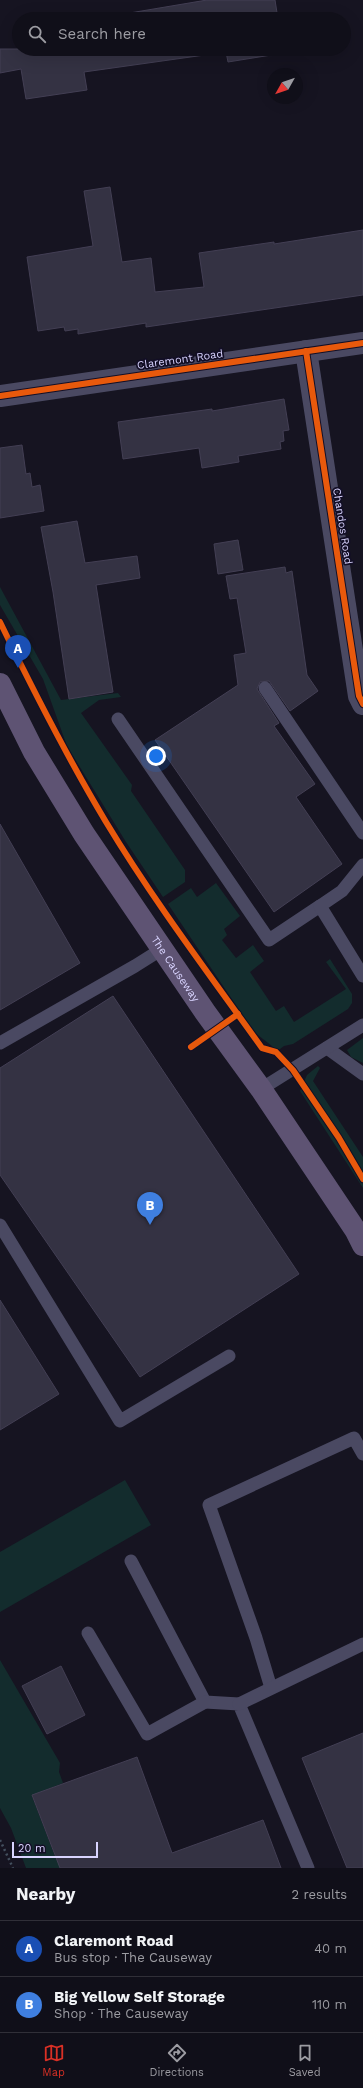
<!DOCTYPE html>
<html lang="en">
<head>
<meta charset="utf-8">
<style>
  :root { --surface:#100f19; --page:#191822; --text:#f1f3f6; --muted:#9c9ca2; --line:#302f38; --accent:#d93025 }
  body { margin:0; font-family:"Work Sans",sans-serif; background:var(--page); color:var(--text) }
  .compass { position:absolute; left:267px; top:68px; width:36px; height:36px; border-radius:50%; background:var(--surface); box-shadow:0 4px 16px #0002; rotate:230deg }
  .scale { position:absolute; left:12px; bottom:10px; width:86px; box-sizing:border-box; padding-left:4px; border:2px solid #d9d4ff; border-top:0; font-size:11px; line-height:14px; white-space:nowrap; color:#d9d4ff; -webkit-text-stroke:3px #130f26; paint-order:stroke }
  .you { position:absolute; left:156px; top:756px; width:14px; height:14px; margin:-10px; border:3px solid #fff; border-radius:50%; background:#1a73e8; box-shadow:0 0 0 6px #1a73e833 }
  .badge { display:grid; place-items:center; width:26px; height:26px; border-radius:50%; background:var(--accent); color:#fff; font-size:13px; font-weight:700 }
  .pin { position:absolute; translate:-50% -33px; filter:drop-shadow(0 1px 2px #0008) }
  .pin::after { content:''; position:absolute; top:21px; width:14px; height:12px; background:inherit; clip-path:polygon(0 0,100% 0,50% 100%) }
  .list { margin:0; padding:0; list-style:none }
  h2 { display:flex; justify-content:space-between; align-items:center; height:52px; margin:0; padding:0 16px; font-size:17px }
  h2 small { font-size:13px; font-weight:400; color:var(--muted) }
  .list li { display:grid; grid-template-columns:26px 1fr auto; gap:12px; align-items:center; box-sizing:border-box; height:56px; padding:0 16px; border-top:1px solid var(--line) }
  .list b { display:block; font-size:15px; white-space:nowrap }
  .list p { margin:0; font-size:13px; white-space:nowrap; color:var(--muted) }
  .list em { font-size:13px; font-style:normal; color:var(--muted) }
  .icon { flex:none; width:22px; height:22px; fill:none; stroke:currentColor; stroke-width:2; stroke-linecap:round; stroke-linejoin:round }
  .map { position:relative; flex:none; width:363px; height:1868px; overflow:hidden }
  .search { position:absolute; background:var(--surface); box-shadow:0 4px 16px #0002; left:12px; right:12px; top:12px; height:44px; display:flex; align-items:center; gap:10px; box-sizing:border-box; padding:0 14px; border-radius:22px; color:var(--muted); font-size:15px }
  .sheet { height:164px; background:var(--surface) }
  nav { display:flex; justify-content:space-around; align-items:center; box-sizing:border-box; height:56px; border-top:1px solid var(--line); background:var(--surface); font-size:11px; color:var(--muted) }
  nav a { display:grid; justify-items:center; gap:2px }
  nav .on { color:var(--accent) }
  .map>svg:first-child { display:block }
  .green { fill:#132c2d }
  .building { fill:#343243; stroke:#433f54 }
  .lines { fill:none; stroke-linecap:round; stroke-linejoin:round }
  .path { stroke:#44505f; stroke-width:2.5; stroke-dasharray:2 3; stroke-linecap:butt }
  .service { stroke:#4a4962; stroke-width:13 }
  .minor { stroke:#4a4962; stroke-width:22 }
  .primary { stroke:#5e5373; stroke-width:22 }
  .cycleway-casing { stroke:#130f26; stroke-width:8 }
  .cycleway { stroke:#e8590c; stroke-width:6 }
  .labels { text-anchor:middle; stroke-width:3.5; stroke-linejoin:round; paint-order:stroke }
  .street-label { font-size:11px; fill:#d9d4ff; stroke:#130f26 }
</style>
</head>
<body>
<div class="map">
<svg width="363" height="1868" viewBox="0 0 363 1868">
  <rect width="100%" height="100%" fill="#161421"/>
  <!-- green -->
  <g class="green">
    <polygon points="0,587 61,700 118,693 121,697 99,700 81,713 132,785 131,791 185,870 185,882 163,897 126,842 67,746 43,679 0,605"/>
    <polygon points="216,883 240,916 224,929 227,935 222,940 236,958 253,945 264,961 250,972 276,1011 284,1006 294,1022 346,989 326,962 330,959 352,994 352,1003 348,1009 293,1044 284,1046 276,1052 272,1046 254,1032 168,904 191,888 197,897"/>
    <polygon points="363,1038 363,1063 351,1057 347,1050"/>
    <polygon points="318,1066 320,1068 313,1081 363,1157 363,1188 300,1091 307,1075"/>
    <polygon points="125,1480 151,1525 0,1612 0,1552"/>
    <polygon points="0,1660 60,1763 59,1772 63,1783 32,1796 56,1859 66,1856 70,1868 26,1868 11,1828 0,1808"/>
  </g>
  <!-- building -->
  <g class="building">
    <polygon points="207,0 275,0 278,19 94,19"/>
    <polygon points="0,49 283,49 284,53 228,62 226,52 84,72 87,90 26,99 21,69 0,73"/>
    <polygon points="110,187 122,262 151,258 155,292 204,287 199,253 274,242 274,244 363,230 363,295 146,327 146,323 78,334 78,329 65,331 64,327 38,331 27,257 93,246 84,191"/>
    <polygon points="284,399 289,430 283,431 284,441 280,442 281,449 238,456 239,462 202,468 199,448 123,459 118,422 212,409 212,411"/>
    <polygon points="22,445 26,474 30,473 32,487 40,485 44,511 0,518 0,448"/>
    <polygon points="77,521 85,563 137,556 140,578 96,585 113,692 69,699 53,592 41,527"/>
    <polygon points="238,540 243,570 218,574 214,544"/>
    <polygon points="285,567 286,573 292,571 307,675 318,691 290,711 269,681 260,682 257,689 279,723 274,726 315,784 296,797 342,864 274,912 155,740 238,685 234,655 246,653 237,598 230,599 226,576"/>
    <polygon points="0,824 80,963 0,1010"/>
    <polygon points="113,996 299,1274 140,1377 0,1175 0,1068"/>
    <polygon points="0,1300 59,1394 0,1430"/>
    <polygon points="61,1666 85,1715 47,1734 22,1686"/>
    <polygon points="363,1733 363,1868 347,1868 302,1758"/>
    <polygon points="137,1757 172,1853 263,1820 281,1868 60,1868 32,1795"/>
  </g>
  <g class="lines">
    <!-- path -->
    <polyline class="path" points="0,1840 13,1868"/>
    <!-- service -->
    <g class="service">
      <polyline points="265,688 363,833"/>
      <polyline points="118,719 269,940 320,906"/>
      <polyline points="363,865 342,891 320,906 363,976"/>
      <polyline points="0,1043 135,966 162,949"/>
      <polyline points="327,1048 363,1074"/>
      <polyline points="261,1089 363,1025"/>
      <polyline points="0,1225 120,1421 229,1356"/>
      <polyline points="131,1561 205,1702 239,1704 308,1868"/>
      <polyline points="88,1633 147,1734 205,1702"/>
      <polyline points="271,1688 256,1638 209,1505 354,1438 363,1454"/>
      <polyline points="239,1704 363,1644"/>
    </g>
    <!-- minor -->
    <g class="minor">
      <polyline points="306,351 359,696 363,704"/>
      <polyline points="0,396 363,343"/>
    </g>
    <!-- primary -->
    <path class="primary" id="s1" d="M0,684l34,68 50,82 121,178 56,77 95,142 7,14"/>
    <defs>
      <g id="cycleway">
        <polyline points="306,351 359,696 363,704"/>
        <polyline points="0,396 363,343"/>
        <path d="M0,622c33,68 67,135 106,200 47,78 103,152 156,226l14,4 17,18 46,68 24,41"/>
        <polyline points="191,1047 238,1014"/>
      </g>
    </defs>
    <!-- cycleway casing -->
    <use href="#cycleway" class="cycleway-casing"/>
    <!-- cycleway -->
    <use href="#cycleway" class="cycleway"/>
  </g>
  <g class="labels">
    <!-- street labels -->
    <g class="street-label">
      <text transform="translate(180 359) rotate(-8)" y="4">Claremont Road</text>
      <text transform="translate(343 526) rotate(81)" y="4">Chandos Road</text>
      <text dy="4" stroke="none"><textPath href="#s1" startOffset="335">The Causeway</textPath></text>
    </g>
  </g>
</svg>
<svg class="compass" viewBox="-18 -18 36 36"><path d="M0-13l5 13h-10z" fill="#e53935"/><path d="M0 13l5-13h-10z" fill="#9c9ca2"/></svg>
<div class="scale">20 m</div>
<div class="you"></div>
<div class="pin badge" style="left:18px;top:668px;background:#1a4fb4">A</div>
<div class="pin badge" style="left:150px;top:1225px;background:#3f7fe0">B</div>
<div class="search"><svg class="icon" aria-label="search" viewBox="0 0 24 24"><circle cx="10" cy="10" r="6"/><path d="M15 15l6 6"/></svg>Search here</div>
</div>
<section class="sheet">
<h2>Nearby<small>2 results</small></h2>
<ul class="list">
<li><span class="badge" style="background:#1a4fb4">A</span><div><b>Claremont Road</b><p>Bus stop · The Causeway</p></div><em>40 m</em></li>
<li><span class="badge" style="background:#3f7fe0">B</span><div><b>Big Yellow Self Storage</b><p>Shop · The Causeway</p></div><em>110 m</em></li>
</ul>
</section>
<nav>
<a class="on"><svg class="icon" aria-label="map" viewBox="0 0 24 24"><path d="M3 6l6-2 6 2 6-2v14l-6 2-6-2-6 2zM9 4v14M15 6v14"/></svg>Map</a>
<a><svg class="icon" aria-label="directions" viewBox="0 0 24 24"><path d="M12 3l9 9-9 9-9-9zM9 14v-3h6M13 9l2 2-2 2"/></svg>Directions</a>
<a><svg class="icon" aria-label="saved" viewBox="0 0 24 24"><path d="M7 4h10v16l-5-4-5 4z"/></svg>Saved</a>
</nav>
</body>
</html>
